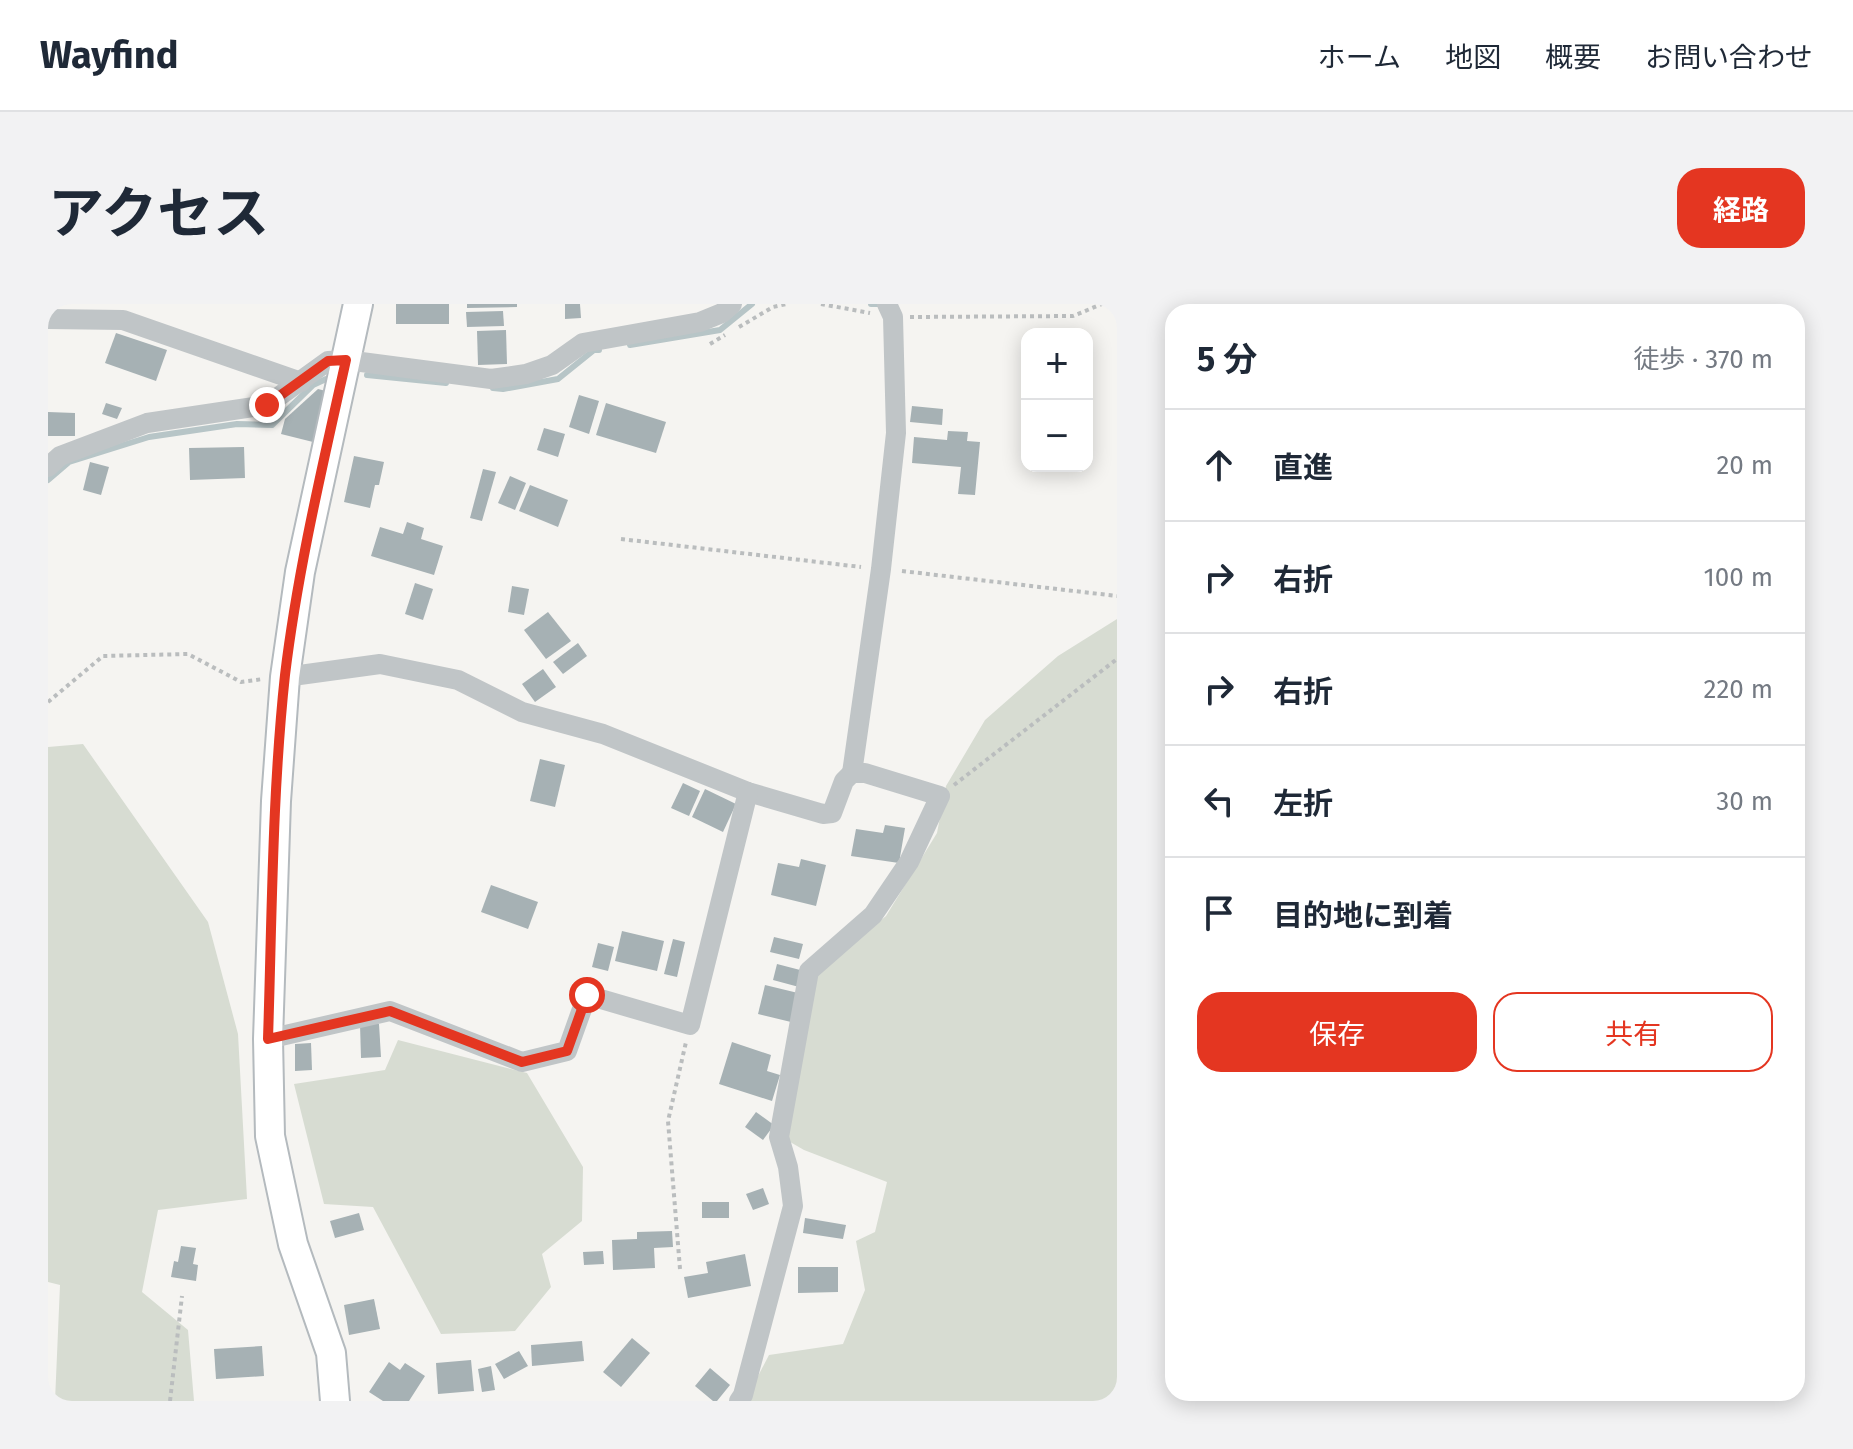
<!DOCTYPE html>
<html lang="ja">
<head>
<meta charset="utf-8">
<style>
  :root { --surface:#fff; --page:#f2f2f3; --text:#1f2937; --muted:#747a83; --line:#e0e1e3; --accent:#e43621 }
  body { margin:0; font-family:"Fira Sans","Noto Sans JP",sans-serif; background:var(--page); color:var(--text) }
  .controls { position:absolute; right:24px; top:24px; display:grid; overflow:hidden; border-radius:16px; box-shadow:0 4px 20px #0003 }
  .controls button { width:72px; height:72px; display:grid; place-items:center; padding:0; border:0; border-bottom:2px solid var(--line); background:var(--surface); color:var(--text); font:40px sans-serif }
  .stop { position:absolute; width:24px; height:24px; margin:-18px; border:6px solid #e43621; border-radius:50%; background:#fff }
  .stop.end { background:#e43621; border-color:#fff; box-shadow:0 2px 8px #0008 }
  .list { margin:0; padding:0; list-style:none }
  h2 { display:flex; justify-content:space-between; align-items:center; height:104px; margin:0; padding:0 32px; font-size:34px }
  h2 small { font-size:26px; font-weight:400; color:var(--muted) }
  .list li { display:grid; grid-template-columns:52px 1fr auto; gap:24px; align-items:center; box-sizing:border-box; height:112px; padding:0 32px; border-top:2px solid var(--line) }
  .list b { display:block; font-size:30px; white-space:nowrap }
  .list em { font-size:26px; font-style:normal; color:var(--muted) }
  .actions { display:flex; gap:16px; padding:24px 32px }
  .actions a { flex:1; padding:18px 0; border:2px solid var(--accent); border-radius:24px; text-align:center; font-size:28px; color:var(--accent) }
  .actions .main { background:var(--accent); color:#fff }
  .icon { flex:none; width:44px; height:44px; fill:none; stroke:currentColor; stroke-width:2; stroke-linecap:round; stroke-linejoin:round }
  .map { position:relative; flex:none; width:1069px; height:1097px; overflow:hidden; border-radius:24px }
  header { display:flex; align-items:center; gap:48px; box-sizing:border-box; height:112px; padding:0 40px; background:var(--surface); border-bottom:2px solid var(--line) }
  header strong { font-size:38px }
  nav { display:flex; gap:44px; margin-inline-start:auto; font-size:28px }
  .intro { display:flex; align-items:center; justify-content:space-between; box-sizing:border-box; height:192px; padding:0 48px }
  h1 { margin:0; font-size:56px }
  .button { padding:20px 36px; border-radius:24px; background:var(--accent); color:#fff; font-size:28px; font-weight:700 }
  main { display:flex; gap:48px; padding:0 48px }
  aside { flex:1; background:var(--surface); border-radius:24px; box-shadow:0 4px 20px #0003 }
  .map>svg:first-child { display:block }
  .green { fill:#d7dcd2 }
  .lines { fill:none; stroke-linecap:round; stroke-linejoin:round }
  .stream { stroke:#b7c5c7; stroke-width:6 }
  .building { fill:#a6b1b4 }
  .secondary-casing { stroke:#b4babe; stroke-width:32 }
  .path { stroke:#babdbe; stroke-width:4; stroke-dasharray:4 4; stroke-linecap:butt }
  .street { stroke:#c0c5c7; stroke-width:20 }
  .secondary { stroke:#fff; stroke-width:28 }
  .route { stroke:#e43621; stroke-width:10 }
</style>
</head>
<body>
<header>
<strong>Wayfind</strong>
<nav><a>ホーム</a><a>地図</a><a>概要</a><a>お問い合わせ</a></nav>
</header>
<div class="intro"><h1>アクセス</h1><a class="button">経路</a></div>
<main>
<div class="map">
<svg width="1069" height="1097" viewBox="0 0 1069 1097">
  <rect width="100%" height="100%" fill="#f5f4f1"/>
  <!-- green -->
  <g class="green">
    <polygon points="1069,315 1069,1097 697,1097 721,1051 795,1040 817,986 808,937 827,928 839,878 756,846 737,835 769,671 838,612 889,529 898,482 937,416 1010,352"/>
    <polygon points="35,440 160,618 190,730 199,895 110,906 94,988 140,1026 146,1097 7,1097 12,981 0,978 0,443"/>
    <polygon points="350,736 479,769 535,863 534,917 494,950 503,983 467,1027 393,1030 325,903 276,900 246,780 337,766"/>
  </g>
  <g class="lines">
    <!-- stream -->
    <g class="stream">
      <polyline points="823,0 837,0"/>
      <polyline points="582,41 672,26 704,0"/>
      <polyline points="319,71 398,79"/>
      <polyline points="445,84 455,85 510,75 546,46 551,46"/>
      <polyline points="0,176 21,158 101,133 189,120 224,121 265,81 278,75"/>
    </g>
  </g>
  <!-- building -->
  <g class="building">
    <rect x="348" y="0" width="53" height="20"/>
    <polygon points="419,0 469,0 469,3 419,4"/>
    <polygon points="517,0 532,0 533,14 517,15"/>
    <polygon points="455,7 456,22 419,23 418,8"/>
    <polygon points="458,26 459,60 430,61 429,27"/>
    <polygon points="68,29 119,46 108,77 57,59"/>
    <polygon points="270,85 278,87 265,138 233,130 237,115"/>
    <polygon points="531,91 551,97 541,130 521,123"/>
    <polygon points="58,99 74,104 69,115 54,110"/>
    <polygon points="558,99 618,118 608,149 548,131"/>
    <polygon points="864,102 895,105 894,121 862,118"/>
    <polygon points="0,108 27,109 27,132 0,132"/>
    <polygon points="496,124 517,130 510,153 489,146"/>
    <polygon points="900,127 920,128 919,137 932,138 927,191 910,190 913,163 864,159 866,133 899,136"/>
    <polygon points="196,143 197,174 142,176 141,144"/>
    <polygon points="306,152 336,158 331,181 327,181 322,204 296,198"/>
    <polygon points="42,158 61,163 53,191 35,186"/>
    <polygon points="435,165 448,168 434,217 422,214"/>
    <polygon points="462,172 478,179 467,206 450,199"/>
    <polygon points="482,181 520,196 510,223 471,207"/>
    <polygon points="359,218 376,224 373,235 395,242 386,271 323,252 332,223 355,230"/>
    <polygon points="367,279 385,285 375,316 357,310"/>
    <polygon points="464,282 481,285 476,311 460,308"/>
    <polygon points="500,308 523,337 498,355 476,326"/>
    <polygon points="530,339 539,352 515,370 505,358"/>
    <polygon points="495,365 508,383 487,398 474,380"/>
    <polygon points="492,455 517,461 507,503 482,497"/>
    <polygon points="635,479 652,487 641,512 623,504"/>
    <polygon points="657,485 688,500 675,528 644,513"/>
    <polygon points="837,521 857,524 851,559 803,552 808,525 835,529"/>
    <polygon points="753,555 778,561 768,602 723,591 730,559 751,563"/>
    <polygon points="443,581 490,598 480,625 433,608"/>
    <polygon points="574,627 616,637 609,667 567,657"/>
    <polygon points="726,633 755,640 751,655 722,648"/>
    <polygon points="625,635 637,638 629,673 616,670"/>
    <polygon points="550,639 566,643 560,667 544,663"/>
    <polygon points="729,660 756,667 751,683 725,676"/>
    <polygon points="717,681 750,689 743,718 710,710"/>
    <polygon points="312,720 331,720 333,753 313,754"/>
    <polygon points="684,738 723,751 719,767 732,771 724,797 671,780"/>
    <polygon points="263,739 264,766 247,767 247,740"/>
    <polygon points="708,808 726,821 715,836 697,823"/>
    <polygon points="715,884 721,900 705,906 698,890"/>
    <rect x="654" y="898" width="27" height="16"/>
    <polygon points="311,909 316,926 287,934 282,917"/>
    <polygon points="757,914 798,921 795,935 755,929"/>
    <polygon points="624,927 625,943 606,944 607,964 565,966 564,936 589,935 589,928"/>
    <polygon points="133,942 148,944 145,960 150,961 148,977 123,973 126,957 130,958"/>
    <polygon points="555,947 556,960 536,961 535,948"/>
    <polygon points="697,950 703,982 640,994 636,973 660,969 658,958"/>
    <polygon points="750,963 790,963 790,988 750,989"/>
    <polygon points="326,995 332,1025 301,1031 296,1001"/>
    <polygon points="584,1034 602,1049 573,1083 555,1068"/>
    <polygon points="534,1037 536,1057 484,1062 483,1041"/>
    <polygon points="214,1042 216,1072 168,1075 166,1045"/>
    <polygon points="471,1047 480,1062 456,1075 447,1060"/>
    <polygon points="423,1056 426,1087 390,1090 388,1059"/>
    <polygon points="341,1058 352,1066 357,1059 377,1072 361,1097 335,1097 321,1088"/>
    <polygon points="443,1062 447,1086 434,1088 430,1065"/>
    <polygon points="662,1064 682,1081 669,1097 665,1097 647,1082"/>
  </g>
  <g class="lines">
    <defs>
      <polyline id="secondary" points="287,1097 283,1049 245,940 222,832 220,735 228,497 237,373 252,268 310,0"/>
    </defs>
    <!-- secondary casing -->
    <use href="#secondary" class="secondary-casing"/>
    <!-- path -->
    <g class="path">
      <polyline points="773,0 822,9"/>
      <polyline points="862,13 1025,12 1054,0"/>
      <polyline points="691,23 725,3 738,0"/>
      <polyline points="662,40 677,31"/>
      <polyline points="573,235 813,263"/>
      <polyline points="854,267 1069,292"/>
      <polyline points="0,398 55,352 140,350 193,378 215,375"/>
      <polyline points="906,481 1069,355"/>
      <polyline points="632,965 620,817 638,738"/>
      <polyline points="122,1097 134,992"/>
    </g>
    <!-- street -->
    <g class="street">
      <polyline points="0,15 75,16 253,78"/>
      <polyline points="0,163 12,152 99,119 219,101 280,57 298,56 443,75 478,70 504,61 535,39 652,18 674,9 684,0"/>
      <polyline points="237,373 332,360 410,376 474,408 555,430 700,488 775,510 784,509 796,477 804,469 817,469 892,492 861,558 825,611 761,667 731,833 740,863 745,902 695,1091 691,1097"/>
      <polyline points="804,469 833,265 848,129 845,13 839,0"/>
      <polyline points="220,735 342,707 474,758 519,747 539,691 642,721 700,488"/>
    </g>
    <!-- secondary -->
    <use href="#secondary" class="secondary"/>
  </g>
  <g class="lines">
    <!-- route -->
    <path class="route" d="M219,101l61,-44 18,-1c-23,104 -48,208 -61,315 -13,120 -13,243 -17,364l122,-28 132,51 45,-11 20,-56"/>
  </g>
</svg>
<div class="controls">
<button>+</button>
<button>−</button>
</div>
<div class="stop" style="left:539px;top:691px"></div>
<div class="stop end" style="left:219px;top:101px"></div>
</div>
<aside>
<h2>5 分<small>徒歩 · 370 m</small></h2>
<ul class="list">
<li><svg class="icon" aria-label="ahead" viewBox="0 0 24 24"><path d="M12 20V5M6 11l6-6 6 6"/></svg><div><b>直進</b></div><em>20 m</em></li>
<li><svg class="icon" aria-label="right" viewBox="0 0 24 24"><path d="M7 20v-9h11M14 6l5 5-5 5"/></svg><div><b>右折</b></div><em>100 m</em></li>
<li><svg class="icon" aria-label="right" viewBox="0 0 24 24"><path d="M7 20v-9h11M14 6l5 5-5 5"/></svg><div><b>右折</b></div><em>220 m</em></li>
<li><svg class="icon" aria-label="left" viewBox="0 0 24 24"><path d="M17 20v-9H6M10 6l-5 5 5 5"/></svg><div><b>左折</b></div><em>30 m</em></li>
<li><svg class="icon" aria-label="arrive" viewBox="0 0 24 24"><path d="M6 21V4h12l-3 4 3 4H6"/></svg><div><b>目的地に到着</b></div></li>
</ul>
<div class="actions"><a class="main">保存</a><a>共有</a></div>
</aside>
</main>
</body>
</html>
